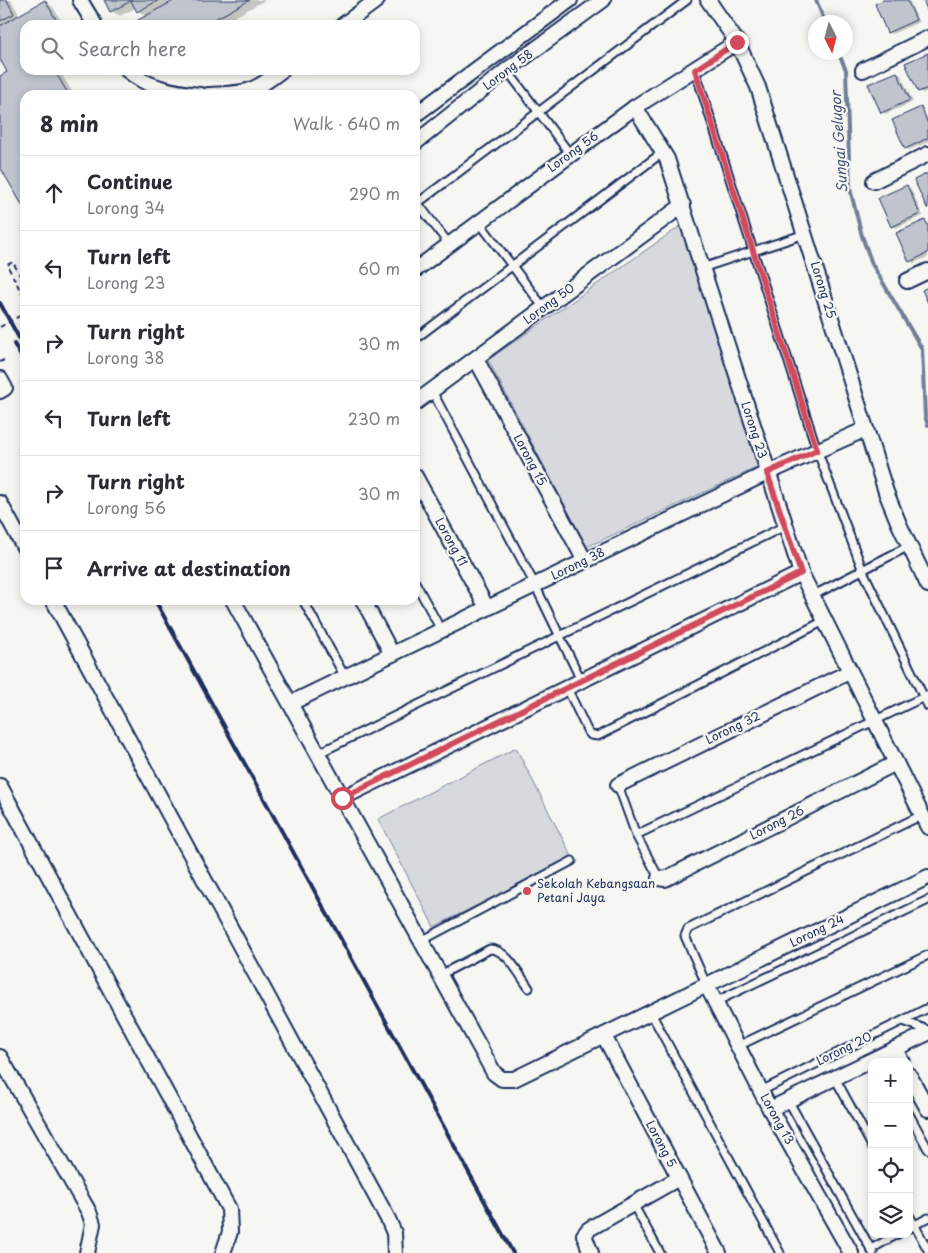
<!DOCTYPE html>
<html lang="en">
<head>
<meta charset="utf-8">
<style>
  :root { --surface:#fff; --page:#f7f7f7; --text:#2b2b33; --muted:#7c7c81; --line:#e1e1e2 }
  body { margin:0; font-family:"Playpen Sans",sans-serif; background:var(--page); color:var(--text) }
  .controls { position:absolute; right:15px; bottom:15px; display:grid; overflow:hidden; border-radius:10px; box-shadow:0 2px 8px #0003 }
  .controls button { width:45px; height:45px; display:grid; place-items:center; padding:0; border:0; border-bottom:1px solid var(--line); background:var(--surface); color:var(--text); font:25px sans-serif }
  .compass { position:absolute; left:808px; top:15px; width:45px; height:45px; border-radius:50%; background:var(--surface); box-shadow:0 2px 8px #0003; rotate:174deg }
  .stop { position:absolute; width:15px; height:15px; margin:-11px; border:4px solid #d1495b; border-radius:50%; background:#fff }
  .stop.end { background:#d1495b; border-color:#fff; box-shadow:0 1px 5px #0008 }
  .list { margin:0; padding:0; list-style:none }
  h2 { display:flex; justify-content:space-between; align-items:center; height:65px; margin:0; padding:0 20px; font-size:21px }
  h2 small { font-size:16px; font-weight:400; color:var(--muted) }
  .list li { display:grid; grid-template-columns:32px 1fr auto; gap:15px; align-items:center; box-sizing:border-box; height:75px; padding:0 20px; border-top:1px solid var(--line) }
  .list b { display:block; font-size:19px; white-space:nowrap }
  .list p { margin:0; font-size:16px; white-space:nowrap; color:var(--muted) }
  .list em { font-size:16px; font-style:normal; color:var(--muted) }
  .icon { flex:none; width:28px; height:28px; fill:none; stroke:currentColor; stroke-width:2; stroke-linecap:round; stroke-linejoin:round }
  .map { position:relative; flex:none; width:928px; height:1253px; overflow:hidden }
  .search { position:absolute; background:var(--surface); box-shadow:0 2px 8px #0003; left:20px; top:20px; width:400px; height:55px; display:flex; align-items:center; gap:12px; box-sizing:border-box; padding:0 18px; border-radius:15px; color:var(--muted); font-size:19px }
  .panel { position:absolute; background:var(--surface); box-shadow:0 2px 8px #0003; left:20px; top:90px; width:400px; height:515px; border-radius:15px }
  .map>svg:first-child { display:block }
  .green { fill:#d6d9dd; stroke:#78849e }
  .shadow { fill:#0003 }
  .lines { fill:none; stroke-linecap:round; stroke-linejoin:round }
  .stream { stroke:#717e99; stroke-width:4 }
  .building { fill:#c0c4cd; stroke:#1b2f5e }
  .lane-casing { stroke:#1b2f5e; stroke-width:11 }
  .street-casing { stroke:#1b2f5e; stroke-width:18 }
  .path { stroke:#1b2f5e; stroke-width:2; stroke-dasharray:5 4; stroke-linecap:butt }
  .lane { stroke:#f6f6f2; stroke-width:7 }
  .street { stroke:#f6f6f2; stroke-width:14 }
  .rail { stroke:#1b2f5e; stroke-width:4 }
  .path-bridge { stroke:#1b2f5e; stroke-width:2; stroke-dasharray:5 4; stroke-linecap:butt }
  .route { stroke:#d1495b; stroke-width:6 }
  .poi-dot { fill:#d1495b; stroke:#f6f6f2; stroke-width:2 }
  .labels { text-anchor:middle; stroke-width:4.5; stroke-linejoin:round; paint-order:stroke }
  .street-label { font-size:12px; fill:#1b2f5e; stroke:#f6f6f2 }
  .poi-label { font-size:12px; fill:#1b2f5e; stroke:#f6f6f2; text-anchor:start }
  .water-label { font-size:14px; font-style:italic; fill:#46567b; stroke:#f6f6f2 }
</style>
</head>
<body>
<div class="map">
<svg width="928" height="1253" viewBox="0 0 928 1253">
  <rect width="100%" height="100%" fill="#f6f6f2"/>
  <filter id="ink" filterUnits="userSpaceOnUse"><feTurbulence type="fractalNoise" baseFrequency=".02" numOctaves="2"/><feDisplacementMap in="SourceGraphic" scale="10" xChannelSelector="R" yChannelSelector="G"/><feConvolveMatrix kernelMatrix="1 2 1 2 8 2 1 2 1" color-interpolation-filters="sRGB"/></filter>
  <g filter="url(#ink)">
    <!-- green -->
    <g class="green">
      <polygon points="682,225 758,467 587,547 488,360"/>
      <polygon points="516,748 572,857 434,927 378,819"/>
    </g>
    <!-- shadow -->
    <g class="shadow">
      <polygon points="0,0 11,0 20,16 45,2 53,7 64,25 25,25 25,70 59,70 74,95 25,95 25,207 0,165 0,77 9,72 3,62 0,64"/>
      <polygon points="105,0 167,0 169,5 178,0 265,0 220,25 142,25 147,17 135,8 120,16 111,11"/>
      <polygon points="886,0 909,0 919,22 892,34 888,32"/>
      <polygon points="928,55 928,91 923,93 919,91"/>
      <polygon points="897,73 901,75 913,102 886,114 882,112"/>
      <polygon points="921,108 924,111 928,119 928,142 909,150 905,148"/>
      <polygon points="907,187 911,189 923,216 896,228 892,226"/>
      <polygon points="925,221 928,223 928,257 914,263 910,261"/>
    </g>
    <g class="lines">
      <!-- stream -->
      <g class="stream">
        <polyline points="816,0 825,22"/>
        <polyline points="838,52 846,70 850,189 862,236 872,264 922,349 925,416 928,425"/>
      </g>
    </g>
    <!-- building -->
    <g class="building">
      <polygon points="0,0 7,0 14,14 0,21"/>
      <polygon points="45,0 59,25 25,25 25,70 54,70 69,95 25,95 25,210 0,167 0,76 7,72 0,59 0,26"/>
      <polygon points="104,0 159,0 137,12 131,1 110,12"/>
      <polygon points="175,0 250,0 204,25 140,25 138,20"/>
      <polygon points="883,0 907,0 916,20 887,33 875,4"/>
      <polygon points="923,0 928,0 928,12"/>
      <polygon points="928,53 928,88 918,92 905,63"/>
      <polygon points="897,72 910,100 881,113 868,84"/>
      <polygon points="921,107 928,124 928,138 905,149 892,120"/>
      <polygon points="928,173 928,208 927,208 914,180"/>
      <polygon points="907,185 920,214 891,227 878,198"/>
      <polygon points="925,220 928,226 928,253 909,262 896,233"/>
      <polygon points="928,287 928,303 922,290"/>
    </g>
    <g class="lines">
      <defs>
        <g id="lane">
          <polyline points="507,70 570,154"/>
          <polyline points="695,70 817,450 863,571 928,706"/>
          <polyline points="416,201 449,244"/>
          <polyline points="415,205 687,0"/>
          <polyline points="479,222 544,308"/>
          <polyline points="702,268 805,234"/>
          <polyline points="415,339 663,152"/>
          <polyline points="432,391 535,585 581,680"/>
          <polyline points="415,582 441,630"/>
          <polyline points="812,596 909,546"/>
          <polyline points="303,600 345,677"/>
          <polyline points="567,688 588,732 591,735 598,736 824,621"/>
          <polyline points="319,753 785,526"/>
          <polyline points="618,785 636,835 659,878"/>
          <polyline points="636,835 928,695"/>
          <polyline points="421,941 572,861"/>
          <path d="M440,975l50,-26c17,0 30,27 39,39"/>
          <polyline points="706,984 685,936 688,929 922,815"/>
          <polyline points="715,1002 928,900"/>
          <polyline points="651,1013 780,1253"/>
          <polyline points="903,1021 928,1030"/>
          <polyline points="738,1046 928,955"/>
          <polyline points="835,1078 872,1146"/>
          <polyline points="761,1091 928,1008"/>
          <polyline points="788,1100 873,1253"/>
          <polyline points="909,1114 928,1149"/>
          <polyline points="633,1204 660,1253"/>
          <polyline points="909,1215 928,1250"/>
          <polyline points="909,1228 928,1218"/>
          <polyline points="871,1249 898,1234"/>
        </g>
        <g id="street">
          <polyline points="80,0 95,25"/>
          <polyline points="708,0 737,42 758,87 886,492 899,524 928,585"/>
          <polyline points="343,25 377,0"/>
          <path d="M127,70c21,18 46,22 73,25"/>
          <polyline points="863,70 928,38"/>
          <path d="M208,95c39,-2 43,-1 74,-25"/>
          <polyline points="635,107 667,159 801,573 928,827"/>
          <polyline points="415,115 570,0"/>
          <polyline points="415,143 507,70 603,0"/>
          <polyline points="874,181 928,154"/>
          <polyline points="415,270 635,107 737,42"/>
          <polyline points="907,281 928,271"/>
          <polyline points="476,359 585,561"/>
          <polyline points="0,379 5,388 0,391"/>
          <polyline points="415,403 683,205"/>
          <polyline points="415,476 487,608"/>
          <polyline points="0,503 25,549"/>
          <polyline points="53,600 388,1219 394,1233 395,1253"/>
          <polyline points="233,600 494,1073 502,1079 514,1079 928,877"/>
          <polyline points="363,600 392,654"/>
          <polyline points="291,703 767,473 866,429"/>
          <polyline points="618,785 849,672"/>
          <polyline points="0,786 229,1209 230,1232 223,1253"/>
          <polyline points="342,798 801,573"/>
          <polyline points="659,878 665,879 896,763"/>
          <polyline points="706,984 770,1109 851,1253"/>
          <polyline points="604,1036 719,1253"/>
          <polyline points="895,1049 902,1062"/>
          <polyline points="0,1057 89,1212 93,1224 87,1253"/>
          <polyline points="909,1075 928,1109"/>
          <polyline points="770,1109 928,1033"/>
          <polyline points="591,1253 584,1235 589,1229 679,1178"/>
        </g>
      </defs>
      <!-- lane casing -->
      <use href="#lane" class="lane-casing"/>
      <!-- street casing -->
      <use href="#street" class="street-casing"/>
      <!-- path -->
      <g class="path">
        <polyline points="25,285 13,262 7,265 25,299"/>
        <polyline points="0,362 4,360"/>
      </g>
      <!-- lane -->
      <use href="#lane" class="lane"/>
      <!-- street -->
      <use href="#street" class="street"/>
      <!-- rail -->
      <g class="rail">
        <polyline points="0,303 25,349"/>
        <polyline points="14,344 25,363"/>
        <polyline points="155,600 513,1253"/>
      </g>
      <!-- path-bridge -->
      <polyline class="path-bridge" points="0,327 25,313"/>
    </g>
  </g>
  <g class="lines" filter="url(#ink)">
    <!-- route -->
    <polyline class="route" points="342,798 801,573 767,473 817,450 695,70 737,42"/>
  </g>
  <!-- markers -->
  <circle class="poi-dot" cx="527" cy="891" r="5"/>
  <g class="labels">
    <!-- street labels -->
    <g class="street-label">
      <text transform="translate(508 70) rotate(-37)" y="4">Lorong 58</text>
      <text transform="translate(573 152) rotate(-36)" y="4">Lorong 56</text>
      <text transform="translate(823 290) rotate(73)" y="4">Lorong 25</text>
      <text transform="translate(549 304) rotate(-36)" y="4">Lorong 50</text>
      <text transform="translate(754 430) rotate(72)" y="4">Lorong 23</text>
      <text transform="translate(530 460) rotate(62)" y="4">Lorong 15</text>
      <text transform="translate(451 542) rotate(61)" y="4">Lorong 11</text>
      <text transform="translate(578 564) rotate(-26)" y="4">Lorong 38</text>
      <text transform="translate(733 728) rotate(-26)" y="4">Lorong 32</text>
      <text transform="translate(777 823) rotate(-27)" y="4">Lorong 26</text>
      <text transform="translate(817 931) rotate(-26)" y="4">Lorong 24</text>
      <text transform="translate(844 1049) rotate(-26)" y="4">Lorong 20</text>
      <text transform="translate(777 1119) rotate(61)" y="4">Lorong 13</text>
      <text transform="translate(661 1144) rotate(62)" y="4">Lorong 5</text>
    </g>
    <!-- poi labels -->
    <g class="poi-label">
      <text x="537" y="888">Sekolah Kebangsaan<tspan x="537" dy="14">Petani Jaya</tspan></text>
    </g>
    <!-- water labels -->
    <g class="water-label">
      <text transform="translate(839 142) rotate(-94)" y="5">Sungai Gelugor</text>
    </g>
  </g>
</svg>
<div class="controls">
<button>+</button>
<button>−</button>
<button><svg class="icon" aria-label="locate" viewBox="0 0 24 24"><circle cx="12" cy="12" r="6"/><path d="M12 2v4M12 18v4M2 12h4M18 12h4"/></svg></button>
<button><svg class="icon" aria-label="layers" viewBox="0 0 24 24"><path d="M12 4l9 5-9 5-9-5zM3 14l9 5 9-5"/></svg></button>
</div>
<svg class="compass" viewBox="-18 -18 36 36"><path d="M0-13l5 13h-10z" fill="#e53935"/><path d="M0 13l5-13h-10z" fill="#7c7c81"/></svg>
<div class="stop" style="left:342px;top:798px"></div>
<div class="stop end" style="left:737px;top:42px"></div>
<div class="search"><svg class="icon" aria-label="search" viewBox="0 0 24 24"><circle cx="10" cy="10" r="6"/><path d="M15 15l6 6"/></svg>Search here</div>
<section class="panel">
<h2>8 min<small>Walk · 640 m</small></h2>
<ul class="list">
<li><svg class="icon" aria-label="ahead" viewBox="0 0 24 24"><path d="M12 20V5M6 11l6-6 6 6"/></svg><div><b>Continue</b><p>Lorong 34</p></div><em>290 m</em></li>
<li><svg class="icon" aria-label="left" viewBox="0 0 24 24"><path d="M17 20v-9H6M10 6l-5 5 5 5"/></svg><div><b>Turn left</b><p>Lorong 23</p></div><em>60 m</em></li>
<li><svg class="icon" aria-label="right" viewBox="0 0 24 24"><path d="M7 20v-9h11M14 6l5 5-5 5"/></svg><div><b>Turn right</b><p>Lorong 38</p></div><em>30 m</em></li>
<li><svg class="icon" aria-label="left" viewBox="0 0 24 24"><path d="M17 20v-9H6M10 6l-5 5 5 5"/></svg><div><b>Turn left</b></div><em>230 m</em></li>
<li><svg class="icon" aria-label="right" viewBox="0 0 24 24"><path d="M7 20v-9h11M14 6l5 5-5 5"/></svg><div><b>Turn right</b><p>Lorong 56</p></div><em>30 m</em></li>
<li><svg class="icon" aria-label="arrive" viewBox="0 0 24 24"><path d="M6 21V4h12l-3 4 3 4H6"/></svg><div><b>Arrive at destination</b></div></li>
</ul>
</section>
</div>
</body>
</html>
